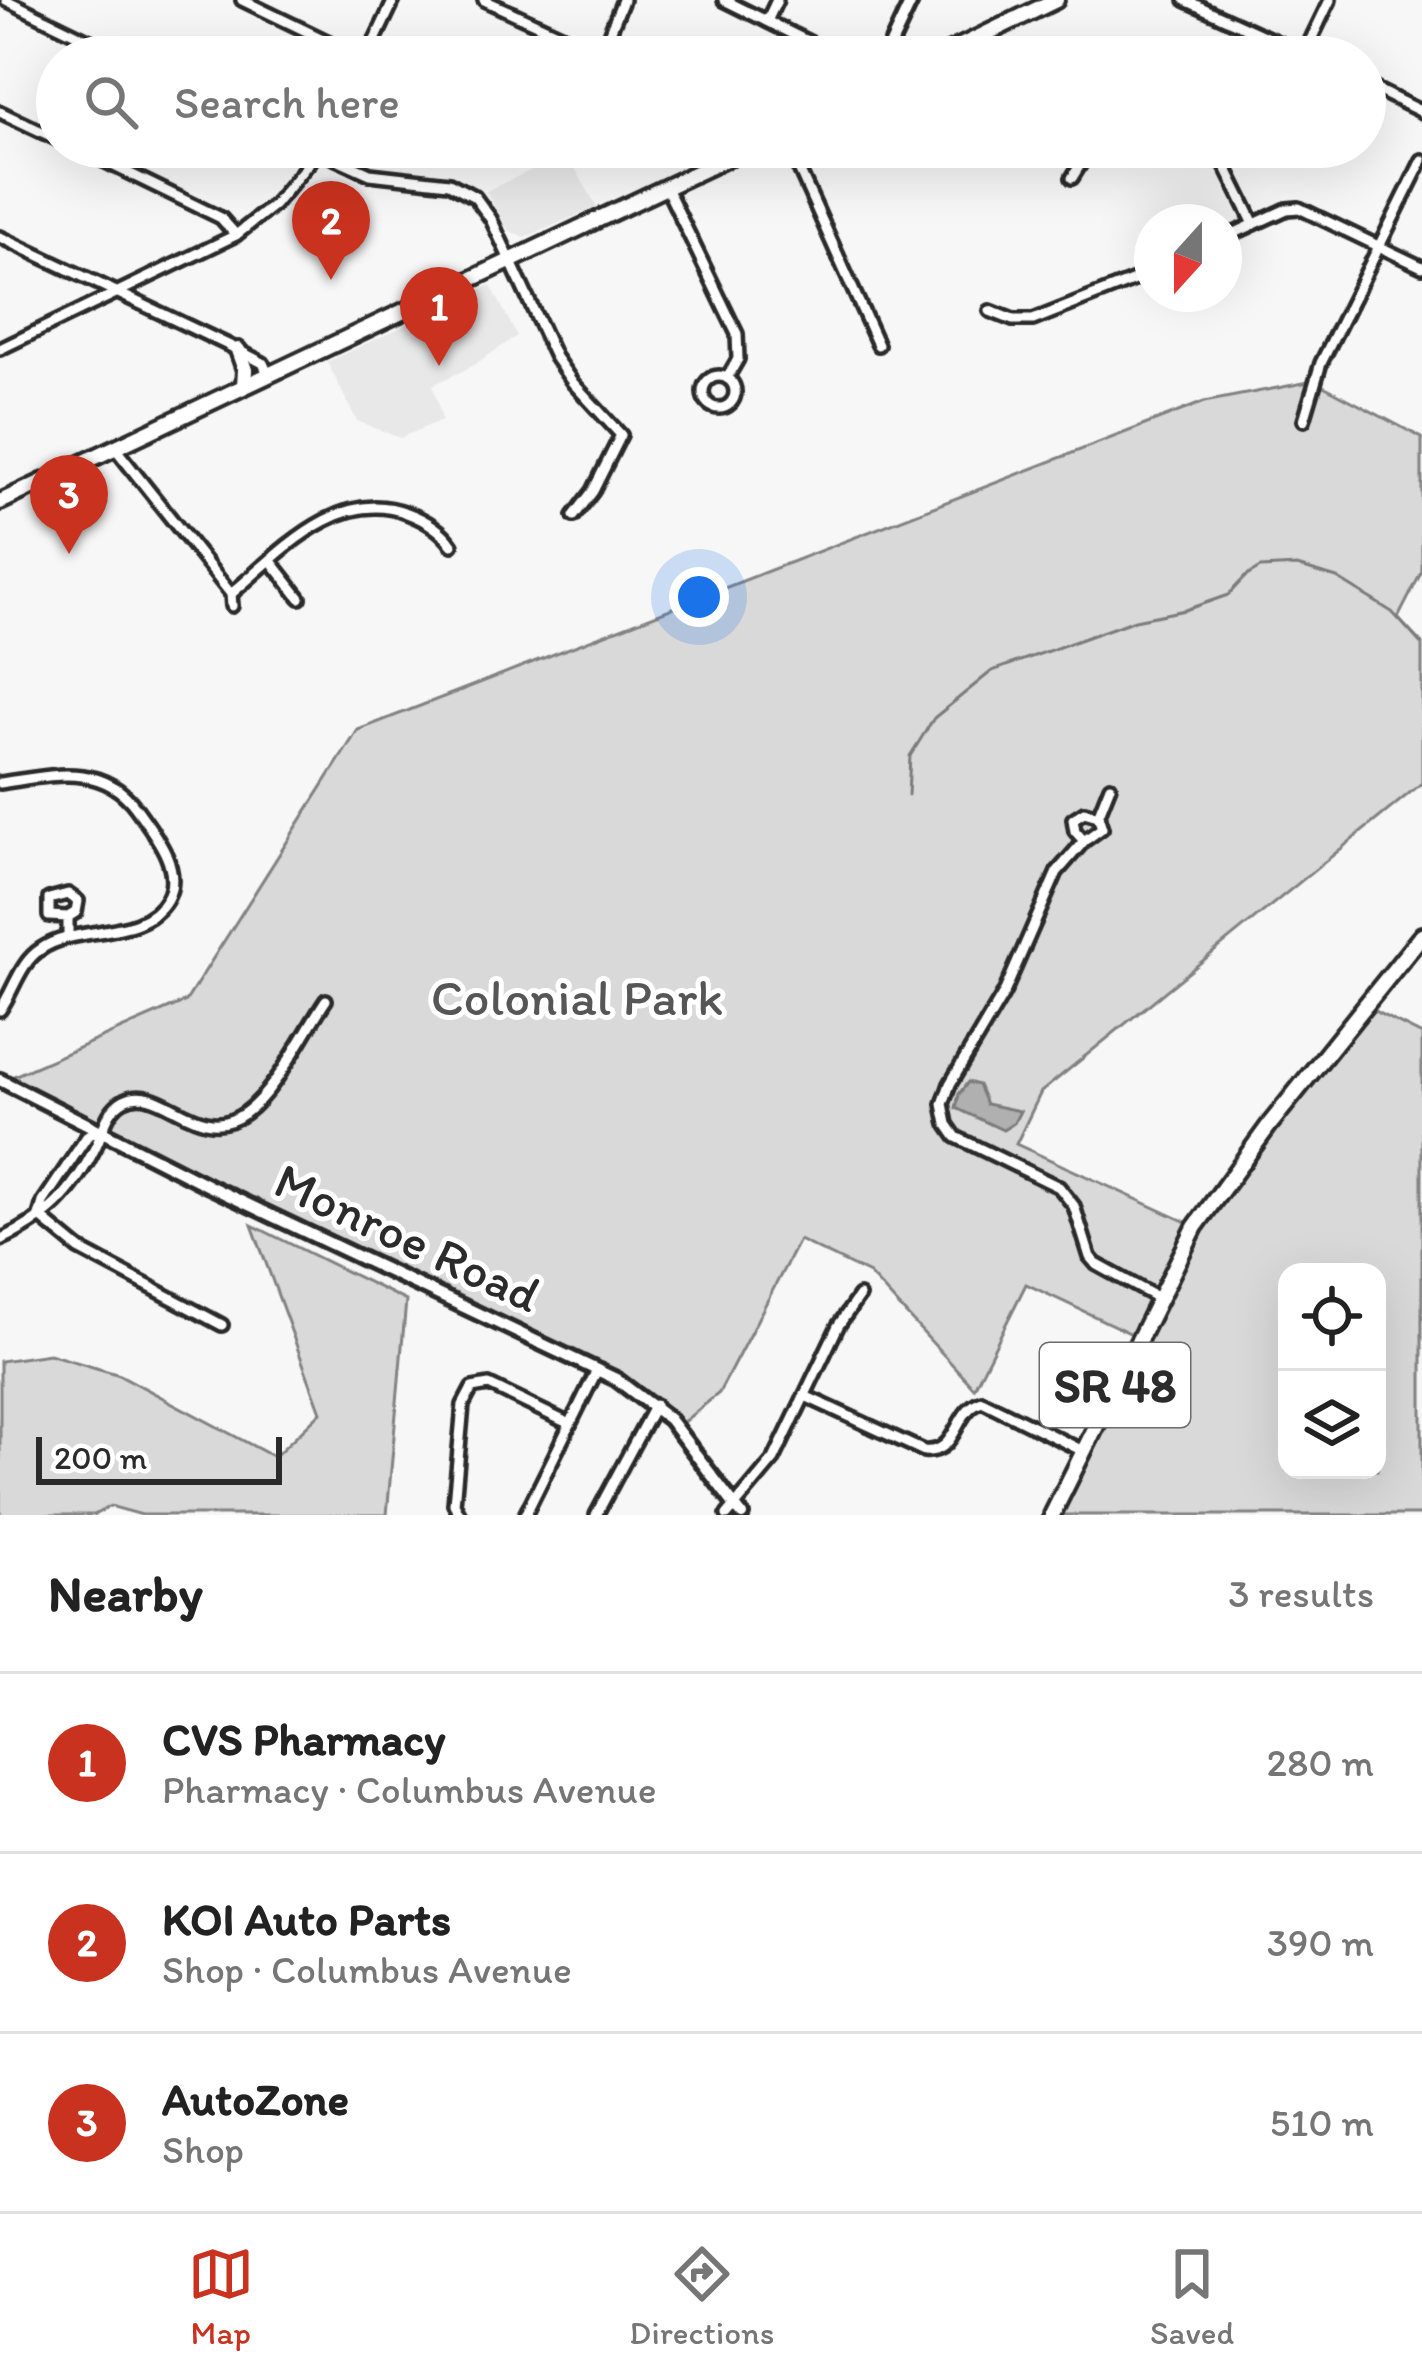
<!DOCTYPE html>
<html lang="en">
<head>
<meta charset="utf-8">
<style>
  :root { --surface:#fff; --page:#f2f2f2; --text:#222; --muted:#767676; --line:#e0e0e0; --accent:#c8321e }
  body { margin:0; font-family:Itim,sans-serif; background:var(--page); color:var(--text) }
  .controls { position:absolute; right:36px; bottom:36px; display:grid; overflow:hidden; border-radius:24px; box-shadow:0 12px 48px #0002 }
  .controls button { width:108px; height:108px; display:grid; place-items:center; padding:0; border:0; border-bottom:3px solid var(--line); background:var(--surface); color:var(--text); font:60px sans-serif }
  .compass { position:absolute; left:1134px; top:204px; width:108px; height:108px; border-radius:50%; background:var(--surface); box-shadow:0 12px 48px #0002; rotate:201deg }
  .scale { position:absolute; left:36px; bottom:30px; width:246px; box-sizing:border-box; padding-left:12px; border:6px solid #2b2b2b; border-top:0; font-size:33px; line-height:42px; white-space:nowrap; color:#2b2b2b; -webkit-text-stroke:9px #fff; paint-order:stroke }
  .you { position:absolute; left:699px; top:597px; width:42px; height:42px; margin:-30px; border:9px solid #fff; border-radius:50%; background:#1a73e8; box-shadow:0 0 0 18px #1a73e833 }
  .badge { display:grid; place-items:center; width:78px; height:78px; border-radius:50%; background:var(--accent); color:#fff; font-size:39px; font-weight:700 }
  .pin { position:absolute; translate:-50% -99px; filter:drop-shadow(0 3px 6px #0008) }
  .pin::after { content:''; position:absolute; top:63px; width:42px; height:36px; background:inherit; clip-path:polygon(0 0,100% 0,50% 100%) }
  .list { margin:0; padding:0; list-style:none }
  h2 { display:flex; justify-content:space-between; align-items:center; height:156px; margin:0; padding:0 48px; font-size:51px }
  h2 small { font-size:39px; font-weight:400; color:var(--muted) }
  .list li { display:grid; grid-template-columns:78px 1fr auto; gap:36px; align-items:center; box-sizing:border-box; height:180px; padding:0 48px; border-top:3px solid var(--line) }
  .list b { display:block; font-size:45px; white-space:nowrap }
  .list p { margin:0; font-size:39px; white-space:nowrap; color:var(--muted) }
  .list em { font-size:39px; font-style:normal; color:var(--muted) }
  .icon { flex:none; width:66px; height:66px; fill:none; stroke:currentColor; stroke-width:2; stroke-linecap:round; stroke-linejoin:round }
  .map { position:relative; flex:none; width:1422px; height:1515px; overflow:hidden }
  .search { position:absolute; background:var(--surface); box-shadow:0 12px 48px #0002; left:36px; right:36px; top:36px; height:132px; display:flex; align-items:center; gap:30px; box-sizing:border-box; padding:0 42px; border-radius:66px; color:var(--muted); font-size:45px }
  .sheet { height:696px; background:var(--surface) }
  nav { display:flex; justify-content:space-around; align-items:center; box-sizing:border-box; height:168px; border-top:3px solid var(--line); background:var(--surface); font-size:33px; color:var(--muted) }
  nav a { display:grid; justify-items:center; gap:6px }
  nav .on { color:var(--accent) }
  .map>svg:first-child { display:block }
  .built { fill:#e8e8e8 }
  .green { fill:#d9d9d9; stroke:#828282; stroke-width:3; fill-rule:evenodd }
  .water { fill:#b0b0b0; stroke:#7b7b7b; stroke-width:3 }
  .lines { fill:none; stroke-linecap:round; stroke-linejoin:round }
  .stream { stroke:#7b7b7b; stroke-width:3 }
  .minor-casing { stroke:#2b2b2b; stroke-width:18 }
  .tertiary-casing { stroke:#2b2b2b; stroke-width:20 }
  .primary-casing { stroke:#2b2b2b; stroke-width:22 }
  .minor { stroke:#fff; stroke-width:9 }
  .tertiary { stroke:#fff; stroke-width:10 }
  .primary { stroke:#fff; stroke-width:14 }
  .labels { text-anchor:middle; stroke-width:10; stroke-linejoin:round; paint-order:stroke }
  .shield { fill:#fff; stroke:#6b6b6b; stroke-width:3 }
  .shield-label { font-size:48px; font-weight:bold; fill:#2b2b2b }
  .park-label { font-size:51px; fill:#565656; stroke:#fff }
  .street-label { font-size:51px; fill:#2b2b2b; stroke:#fff }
</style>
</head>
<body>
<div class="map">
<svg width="1422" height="1515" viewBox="0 0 1422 1515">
  <rect width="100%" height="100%" fill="#f7f7f7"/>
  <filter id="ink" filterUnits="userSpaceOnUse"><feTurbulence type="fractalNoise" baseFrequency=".00833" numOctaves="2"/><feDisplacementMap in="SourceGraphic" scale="24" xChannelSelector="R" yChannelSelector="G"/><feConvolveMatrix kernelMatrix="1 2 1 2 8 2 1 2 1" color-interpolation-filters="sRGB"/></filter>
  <g filter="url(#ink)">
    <!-- built -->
    <g class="built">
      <polygon points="567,154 597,207 524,238 508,230 486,191"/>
      <polygon points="491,285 517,336 471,367 433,385 442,420 400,438 357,421 327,362"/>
    </g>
    <!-- green -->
    <g class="green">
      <path d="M1314,381l108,57v133l-24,47 24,27v138l-381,309 -25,52 179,82 169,-220 58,29v480h-370l86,-178 -112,-53 -52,104 -105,-114 -70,-34 -80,153 -43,35 -39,-37 -635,-310 184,-80 172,-271 846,-328zM1287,1272h90v198h-90z"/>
      <polygon points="252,1225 406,1301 387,1515 142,1515 110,1506 94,1515 0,1515 0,1361 49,1354 120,1375 274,1457 321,1412"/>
    </g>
    <!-- water -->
    <polygon class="water" points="968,1082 978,1085 986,1104 1020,1111 1014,1123 1003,1130 956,1108 959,1094"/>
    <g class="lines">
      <!-- stream -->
      <polyline class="stream" points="908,795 910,756 934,718 992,671 1135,620 1185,610 1228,595 1245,577 1260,568 1297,566 1337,578 1392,612 1422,644"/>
      <defs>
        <g id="minor">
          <polyline points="6,0 123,57"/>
          <polyline points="242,0 360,57"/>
          <polyline points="484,0 609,57"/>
          <polyline points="724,0 839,57"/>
          <polyline points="1185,0 1310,57"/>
          <polyline points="767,21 777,0"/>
          <polyline points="601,54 623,0"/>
          <polyline points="1304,54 1330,0"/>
          <polyline points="367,57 394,0"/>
          <polyline points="1365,84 1422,112"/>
          <polyline points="0,112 57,139"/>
          <polyline points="75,147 221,218 236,235"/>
          <polyline points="310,147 370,174 449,183 475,197 491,219 555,357 573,383 621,435 593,491 574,516"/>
          <polyline points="698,147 710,166"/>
          <polyline points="789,147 878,345"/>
          <polyline points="1216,147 1254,224"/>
          <polyline points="1072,178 1091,147"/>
          <polyline points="666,187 737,334 738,359 727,378"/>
          <polyline points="0,237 228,345 263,363 268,374"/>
          <polyline points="1224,238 1287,209 1299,208 1422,267"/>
          <polyline points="990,311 1013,320 1033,320 1152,273"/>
          <polyline points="0,349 236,235 274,205 322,147"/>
          <circle cx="719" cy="392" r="16"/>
          <polyline points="1304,420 1321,363 1422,160"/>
          <polyline points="115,448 231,594 232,606"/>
          <polyline points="271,561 300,598"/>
          <path d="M231,594c48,-40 107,-108 176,-81 19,7 34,16 45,32"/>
          <path d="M0,783c50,-7 102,-22 136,25 17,24 48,61 31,91 -24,42 -90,25 -126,50 -21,13 -27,41 -41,61"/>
          <polyline points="1098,816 1110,786"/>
          <polyline points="1084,841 1075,831 1073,819 1084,812 1098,816 1102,828 1084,841 1057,872 1004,993 950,1084 943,1104 947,1124 956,1137 1059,1187 1074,1206 1090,1257 1096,1264 1158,1298"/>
          <polyline points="68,917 49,916 49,899 68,894 78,901 76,912 68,917 68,937"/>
          <polyline points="39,1216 79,1249 222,1325"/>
          <polyline points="39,1216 43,1202 88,1135 100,1130"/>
          <path d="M0,1240c47,-21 73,-47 96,-94 8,-16 10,-36 28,-46 38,-20 73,48 121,13 31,-22 59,-81 81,-113"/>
          <path d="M805,1396l119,55c35,3 29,-41 58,-50l101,50"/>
          <polyline points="460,1515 454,1504 463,1405 472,1388 489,1385 570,1424"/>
          <polyline points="525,1515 597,1370"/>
          <polyline points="596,1515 655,1405"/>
          <polyline points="727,1515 774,1459 838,1326 859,1296"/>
        </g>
        <g id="tertiary">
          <polyline points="885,57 912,0"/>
          <polyline points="0,1080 209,1186 616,1379 669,1419 742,1515"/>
        </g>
        <g id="primary">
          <polyline points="938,57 1056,0"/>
          <polyline points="238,350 245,370 244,385"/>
          <polyline points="0,502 751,147"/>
          <polyline points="1052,1515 1195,1227 1270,1124 1422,935"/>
        </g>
      </defs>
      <!-- minor casing -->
      <use href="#minor" class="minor-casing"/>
      <!-- tertiary casing -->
      <use href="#tertiary" class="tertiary-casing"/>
      <!-- primary casing -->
      <use href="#primary" class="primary-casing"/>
      <!-- minor -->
      <use href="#minor" class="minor"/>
      <!-- tertiary -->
      <use href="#tertiary" class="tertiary"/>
      <!-- primary -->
      <use href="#primary" class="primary"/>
    </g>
  </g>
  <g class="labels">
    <!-- shield labels -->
    <rect class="shield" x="1040" y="1343" width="150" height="84" rx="9"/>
    <g class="shield-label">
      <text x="1115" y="1402">SR 48</text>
    </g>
    <!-- park labels -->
    <g class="park-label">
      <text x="577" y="1015">Colonial Park</text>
    </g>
    <!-- street labels -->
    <g class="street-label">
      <text transform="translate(408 1237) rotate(25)" y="18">Monroe Road</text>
    </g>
  </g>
</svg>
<div class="controls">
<button><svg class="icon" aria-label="locate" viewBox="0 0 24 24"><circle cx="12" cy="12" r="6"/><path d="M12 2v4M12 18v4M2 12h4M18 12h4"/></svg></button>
<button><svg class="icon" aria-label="layers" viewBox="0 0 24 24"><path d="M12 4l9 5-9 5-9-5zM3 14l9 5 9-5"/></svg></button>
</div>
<svg class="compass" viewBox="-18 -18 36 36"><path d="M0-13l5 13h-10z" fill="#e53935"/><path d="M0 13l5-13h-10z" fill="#767676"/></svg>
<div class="scale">200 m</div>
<div class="you"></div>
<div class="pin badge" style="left:439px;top:366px">1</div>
<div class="pin badge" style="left:331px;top:280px">2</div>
<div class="pin badge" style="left:69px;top:554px">3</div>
<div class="search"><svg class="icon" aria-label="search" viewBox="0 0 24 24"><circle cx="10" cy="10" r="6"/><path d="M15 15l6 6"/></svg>Search here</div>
</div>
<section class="sheet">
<h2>Nearby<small>3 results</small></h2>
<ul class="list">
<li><span class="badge">1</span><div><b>CVS Pharmacy</b><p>Pharmacy · Columbus Avenue</p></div><em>280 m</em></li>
<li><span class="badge">2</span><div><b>KOI Auto Parts</b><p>Shop · Columbus Avenue</p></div><em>390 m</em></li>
<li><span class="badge">3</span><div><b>AutoZone</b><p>Shop</p></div><em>510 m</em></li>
</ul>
</section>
<nav>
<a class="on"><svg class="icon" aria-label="map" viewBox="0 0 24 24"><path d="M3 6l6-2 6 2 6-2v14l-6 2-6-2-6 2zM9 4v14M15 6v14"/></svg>Map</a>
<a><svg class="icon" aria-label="directions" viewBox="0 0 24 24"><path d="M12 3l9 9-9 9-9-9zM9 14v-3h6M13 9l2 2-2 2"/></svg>Directions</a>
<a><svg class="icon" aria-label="saved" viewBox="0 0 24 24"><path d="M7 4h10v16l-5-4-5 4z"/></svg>Saved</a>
</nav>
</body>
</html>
